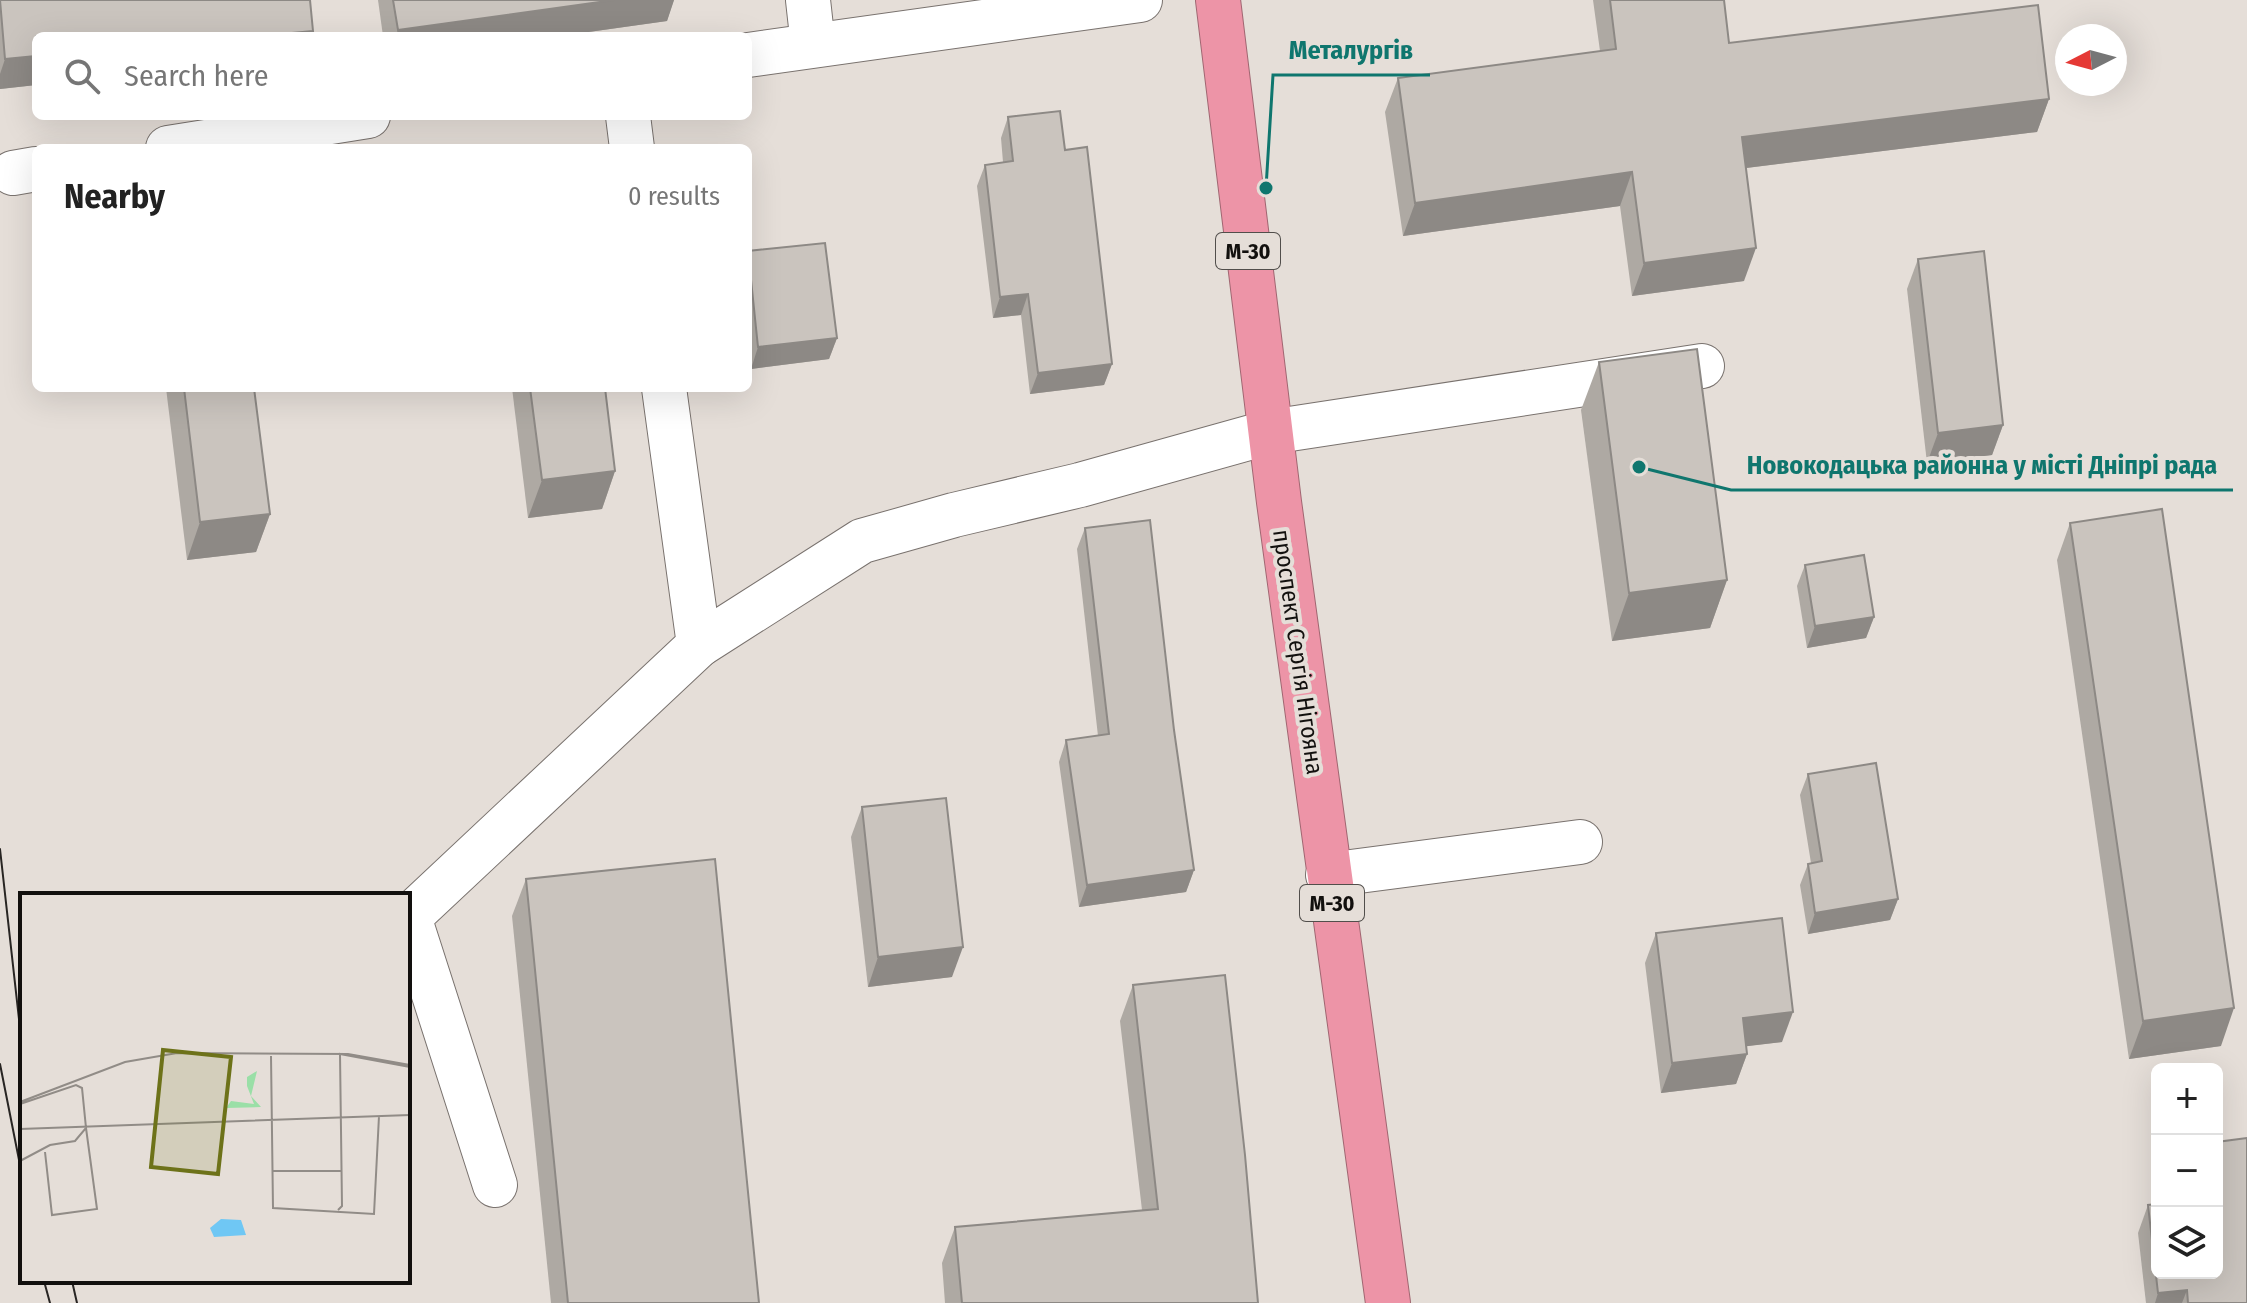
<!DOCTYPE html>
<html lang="en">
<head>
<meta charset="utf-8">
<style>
  :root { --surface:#fff; --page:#f2f2f2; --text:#222; --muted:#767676; --line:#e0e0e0 }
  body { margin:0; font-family:"Fira Sans Condensed",sans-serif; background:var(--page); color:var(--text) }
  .controls { position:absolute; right:24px; bottom:24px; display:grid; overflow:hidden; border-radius:12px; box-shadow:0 8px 32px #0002 }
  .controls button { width:72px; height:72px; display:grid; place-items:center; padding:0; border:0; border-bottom:2px solid var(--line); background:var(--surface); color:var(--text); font:40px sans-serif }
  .compass { position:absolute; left:2055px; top:24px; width:72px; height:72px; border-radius:50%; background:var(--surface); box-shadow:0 8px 32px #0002; rotate:264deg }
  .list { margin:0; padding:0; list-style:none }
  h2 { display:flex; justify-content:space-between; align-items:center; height:104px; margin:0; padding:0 32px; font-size:34px }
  h2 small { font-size:26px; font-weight:400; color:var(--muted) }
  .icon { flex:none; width:44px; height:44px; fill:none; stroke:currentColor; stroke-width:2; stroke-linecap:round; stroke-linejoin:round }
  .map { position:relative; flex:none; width:2247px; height:1303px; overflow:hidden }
  .search { position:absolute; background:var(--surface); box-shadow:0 8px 32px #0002; left:32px; top:32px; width:720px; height:88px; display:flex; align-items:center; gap:20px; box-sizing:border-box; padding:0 28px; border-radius:12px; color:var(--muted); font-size:30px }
  .panel { position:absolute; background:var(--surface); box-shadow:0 8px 32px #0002; left:32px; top:144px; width:720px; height:248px; border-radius:12px }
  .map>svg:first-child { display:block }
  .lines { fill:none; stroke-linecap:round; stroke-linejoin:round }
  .minor-casing { stroke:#79726e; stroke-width:46 }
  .highway-casing { stroke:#a06671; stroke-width:46 }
  .minor { stroke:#fff; stroke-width:44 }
  .highway { stroke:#ed94a7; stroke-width:44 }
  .tram { stroke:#282523; stroke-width:2 }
  .wall { fill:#aea9a3 }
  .shaded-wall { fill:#8d8985 }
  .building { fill:#cac4be; stroke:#8d8985; stroke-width:2 }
  .labels { text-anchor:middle; stroke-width:8; stroke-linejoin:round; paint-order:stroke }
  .shield { fill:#e5ded8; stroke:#514e4b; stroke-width:2 }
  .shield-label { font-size:22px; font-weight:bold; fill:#12100e }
  .street-label { font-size:24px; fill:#12100e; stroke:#e5ded8 }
  .inset-road { fill:none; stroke:#918c87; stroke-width:2 }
  .view { fill:#6d7219; fill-opacity:0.15; stroke:#6d7219; stroke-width:4 }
  .inset-edge { fill:none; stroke:#12100e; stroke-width:4 }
  .leader { fill:none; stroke:#0f766e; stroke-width:3 }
  .callout-dot { fill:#0f766e; stroke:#e5ded8; stroke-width:3 }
  .callout-label { font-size:26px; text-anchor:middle; font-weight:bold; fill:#0f766e; stroke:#e5ded8; stroke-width:8; stroke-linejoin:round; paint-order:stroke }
</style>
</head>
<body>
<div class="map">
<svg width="2247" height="1303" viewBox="0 0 2247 1303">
  <rect width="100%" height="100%" fill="#e5ded8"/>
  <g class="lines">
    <defs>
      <g id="minor">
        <polyline points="808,0 813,45"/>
        <polyline points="748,55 1140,0"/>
        <polyline points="628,116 632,148"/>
        <polyline points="168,148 368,116"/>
        <polyline points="13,173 36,169"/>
        <polyline points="699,645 862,541 954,515 1080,485 1270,432 1702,366"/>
        <polyline points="1328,875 1580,842"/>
        <polyline points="495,1185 409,917 699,645 664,388"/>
      </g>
      <polyline id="highway" points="1218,0 1279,502 1388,1303"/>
    </defs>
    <!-- minor casing -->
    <use href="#minor" class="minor-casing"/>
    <!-- highway casing -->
    <use href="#highway" class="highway-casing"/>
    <!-- minor -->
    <use href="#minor" class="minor"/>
    <!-- highway -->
    <use href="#highway" class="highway"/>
    <!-- tram -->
    <g class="tram">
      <polyline points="0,849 22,1046"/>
      <polyline points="0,1064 22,1175"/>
      <polyline points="44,1281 50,1303"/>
      <polyline points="72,1281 77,1303"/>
    </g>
  </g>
  <!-- wall -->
  <g class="wall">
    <polygon points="0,0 313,31 311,36 36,36 36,85 0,89"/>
    <polygon points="378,0 674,0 667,21 560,36 383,36"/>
    <polygon points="1593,0 1724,0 1729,43 2049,99 2037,132 1746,168 1744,281 1632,296 1620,206 1403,236 1385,112 1398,78 1600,51"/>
    <polygon points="1008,117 1065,150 1112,364 1104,385 1030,394 1021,315 993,318 977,186 985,165 1003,162 1001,138"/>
    <polygon points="748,251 837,338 829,359 751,369 748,345"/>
    <polygon points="1918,259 2003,425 1992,455 1927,463 1907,289"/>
    <polygon points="1599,362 1727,580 1710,628 1612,641 1581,410"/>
    <polygon points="166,388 254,388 270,514 256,552 187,560"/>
    <polygon points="512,388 605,388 615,471 602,509 528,518"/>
    <polygon points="2070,523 2221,1046 2129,1059 2057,560"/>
    <polygon points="1085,528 1174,730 1194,870 1186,892 1079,907 1059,762 1066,740 1098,736 1077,549"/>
    <polygon points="1805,565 1874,617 1866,638 1807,648 1797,586"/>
    <polygon points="1808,774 1898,899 1890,920 1808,934 1800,885 1808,864 1811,863 1800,795"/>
    <polygon points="862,807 952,977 868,987 851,837"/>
    <polygon points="526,879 759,1303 551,1303 512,916"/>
    <polygon points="1656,933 1782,1042 1746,1046 1747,1054 1736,1084 1661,1093 1645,963"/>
    <polygon points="1133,985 1258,1303 945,1303 942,1263 955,1227 1142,1210 1120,1021"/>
    <polygon points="2148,1205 2247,1303 2146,1303 2138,1233"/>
  </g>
  <!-- shaded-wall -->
  <g class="shaded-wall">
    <polygon points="614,0 674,0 667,21 560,36 395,36 398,30"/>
    <polygon points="313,31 311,36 260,36"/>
    <polygon points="36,56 36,85 0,89 0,74 5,59"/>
    <polygon points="2049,99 2037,132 1730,170 1742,137"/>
    <polygon points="1632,172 1620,206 1403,236 1415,203"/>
    <polygon points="1756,248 1744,281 1632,296 1644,263"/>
    <polygon points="1028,294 1021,315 993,318 1000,297"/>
    <polygon points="837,338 829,359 751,369 758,347"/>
    <polygon points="1112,364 1104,385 1030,394 1038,373"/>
    <polygon points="2003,425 1992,455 1927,463 1938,433"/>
    <polygon points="615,471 602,509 528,518 542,480"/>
    <polygon points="270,514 256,552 187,560 200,522"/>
    <polygon points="1727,580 1710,628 1612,641 1629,593"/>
    <polygon points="1874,617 1866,638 1807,648 1815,626"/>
    <polygon points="1194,870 1186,892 1079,907 1087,885"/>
    <polygon points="1898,899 1890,920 1808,934 1815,913"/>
    <polygon points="963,947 952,977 868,987 878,957"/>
    <polygon points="2234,1008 2221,1046 2129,1059 2143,1021"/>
    <polygon points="1793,1012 1782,1042 1732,1048 1743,1018"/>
    <polygon points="1747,1054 1736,1084 1661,1093 1672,1063"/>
    <polygon points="2187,1290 2182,1303 2155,1303 2158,1293"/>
  </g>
  <!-- building -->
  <g class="building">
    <polygon points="0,0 310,0 313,31 260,36 36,36 36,56 5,59"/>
    <polygon points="393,0 614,0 398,30"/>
    <polygon points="1610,0 1724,0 1729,43 2038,5 2049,99 1742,137 1756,248 1644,263 1632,172 1415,203 1398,78 1616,49"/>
    <polygon points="1060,111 1065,150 1087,147 1112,364 1038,373 1028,294 1000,297 985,165 1013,161 1008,117"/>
    <polygon points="825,243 837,338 758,347 748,251"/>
    <polygon points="1984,251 2003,425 1938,433 1918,259"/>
    <polygon points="1697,349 1727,580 1629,593 1599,362"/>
    <polygon points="184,388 254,388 270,514 200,522"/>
    <polygon points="530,388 605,388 615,471 542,480"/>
    <polygon points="2162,509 2234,1008 2143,1021 2070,523"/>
    <polygon points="1150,520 1174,730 1194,870 1087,885 1066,740 1109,734 1085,528"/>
    <polygon points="1864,555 1874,617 1815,626 1805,565"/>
    <polygon points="1876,763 1898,899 1815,913 1808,864 1822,861 1808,774"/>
    <polygon points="946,798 963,947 878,957 862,807"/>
    <polygon points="715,859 759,1303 568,1303 526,879"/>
    <polygon points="1782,918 1793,1012 1743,1018 1747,1054 1672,1063 1656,933"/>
    <polygon points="1225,975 1245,1155 1258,1303 962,1303 955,1227 1158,1209 1133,985"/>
    <polygon points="2247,1138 2247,1303 2188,1303 2187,1290 2158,1293 2148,1205 2157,1204 2157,1273 2217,1273 2217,1142"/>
  </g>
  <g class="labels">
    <!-- shield labels -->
    <g class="shield">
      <rect x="1216" y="233" width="64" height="36" rx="6"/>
      <rect x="1300" y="885" width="64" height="36" rx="6"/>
    </g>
    <g class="shield-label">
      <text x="1248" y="259">М-30</text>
      <text x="1332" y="911">М-30</text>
    </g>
    <!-- street labels -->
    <g class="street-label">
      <text transform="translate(1298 652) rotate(82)" y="8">проспект Сергія Нігояна</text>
    </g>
  </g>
  <!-- overview -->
  <g transform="translate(20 893)">
    <rect width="390" height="390" fill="#e5ded8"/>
    <path d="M237,178l-6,25 10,11 -35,1 5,-7 23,3 -7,-18v-9z" fill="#9adfa7"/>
    <path d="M201,326l20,1 5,15 -32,2 -4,-9z" fill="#6fc7f4"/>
    <path class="inset-road" d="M251,163l2,152 101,6 5,-98M0,209l105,-40 52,-9 171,1 62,11M0,211l56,-19 6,3 4,40 -11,13 -25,4 -30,16M0,236l390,-14M25,259l7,63 45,-6 -11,-81M253,278h69M318,317l4,-4 -2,-152 70,13"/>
    <path class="view" d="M143,157l68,7 -13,117 -67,-7z"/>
    <rect width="390" height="390" class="inset-edge"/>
  </g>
  <!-- callouts -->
  <path class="leader" d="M1266 188L1273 75H1430M1639 467L1731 490H2233"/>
  <g class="callout-dot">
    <circle cx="1266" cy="188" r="8"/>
    <circle cx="1639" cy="467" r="8"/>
  </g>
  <g class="callout-label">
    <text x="1351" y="59">Металургів</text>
    <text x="1982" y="474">Новокодацька районна у місті Дніпрі рада</text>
  </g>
</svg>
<div class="controls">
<button>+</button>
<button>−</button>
<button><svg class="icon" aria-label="layers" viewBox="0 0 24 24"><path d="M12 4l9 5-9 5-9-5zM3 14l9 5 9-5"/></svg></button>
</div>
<svg class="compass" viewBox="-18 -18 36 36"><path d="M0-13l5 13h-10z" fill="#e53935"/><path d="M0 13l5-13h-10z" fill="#767676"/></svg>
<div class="search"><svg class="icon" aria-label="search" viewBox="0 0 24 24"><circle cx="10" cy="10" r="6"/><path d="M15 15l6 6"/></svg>Search here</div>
<section class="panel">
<h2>Nearby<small>0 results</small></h2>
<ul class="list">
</ul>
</section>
</div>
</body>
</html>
